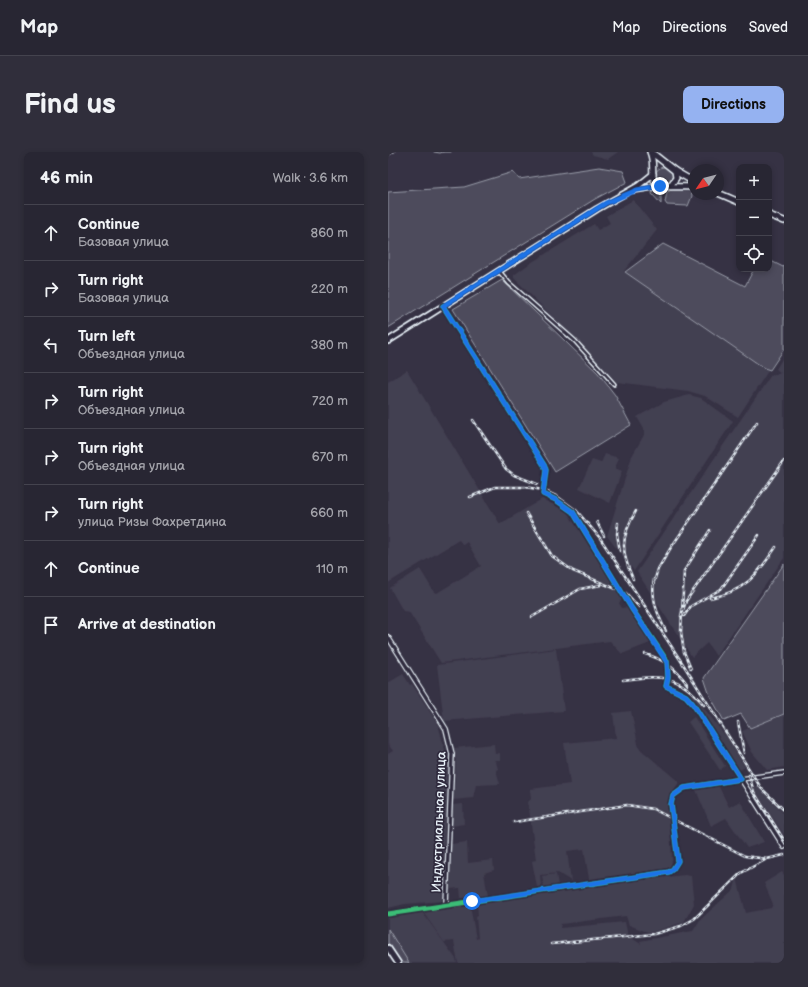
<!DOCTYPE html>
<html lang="en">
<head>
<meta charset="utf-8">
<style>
  :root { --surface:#282633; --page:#302e3b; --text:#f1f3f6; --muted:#a5a5ac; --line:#44434e; --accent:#95b2f1 }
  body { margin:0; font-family:"Balsamiq Sans",sans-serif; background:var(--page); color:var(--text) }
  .controls { position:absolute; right:12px; top:12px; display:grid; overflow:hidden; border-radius:8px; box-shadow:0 2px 6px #0003 }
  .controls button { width:36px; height:36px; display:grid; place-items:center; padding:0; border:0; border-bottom:1px solid var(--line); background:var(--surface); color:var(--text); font:20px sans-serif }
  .compass { position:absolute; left:300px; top:12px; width:36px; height:36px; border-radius:50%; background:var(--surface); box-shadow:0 2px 6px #0003; rotate:235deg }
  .stop { position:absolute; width:12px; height:12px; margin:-9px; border:3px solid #1a73e8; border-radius:50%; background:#fff }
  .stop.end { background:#1a73e8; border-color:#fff; box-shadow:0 1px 4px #0008 }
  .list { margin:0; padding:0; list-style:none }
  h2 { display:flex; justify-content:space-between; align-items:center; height:52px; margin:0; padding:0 16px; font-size:17px }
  h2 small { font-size:13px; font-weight:400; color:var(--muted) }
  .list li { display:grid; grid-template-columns:26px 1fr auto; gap:12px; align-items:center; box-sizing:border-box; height:56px; padding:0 16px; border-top:1px solid var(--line) }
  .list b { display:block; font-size:15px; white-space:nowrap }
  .list p { margin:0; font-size:13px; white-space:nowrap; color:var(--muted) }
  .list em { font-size:13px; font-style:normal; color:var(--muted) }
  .icon { flex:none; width:22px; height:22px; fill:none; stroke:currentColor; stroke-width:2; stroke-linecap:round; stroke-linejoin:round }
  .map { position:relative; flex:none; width:396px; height:811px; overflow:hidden; border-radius:8px }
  header { display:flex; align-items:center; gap:24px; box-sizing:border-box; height:56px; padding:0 20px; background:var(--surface); border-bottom:1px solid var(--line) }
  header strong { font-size:19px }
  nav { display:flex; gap:22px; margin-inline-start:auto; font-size:14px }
  .intro { display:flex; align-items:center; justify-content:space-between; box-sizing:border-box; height:96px; padding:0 24px }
  h1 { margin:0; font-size:28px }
  .button { padding:10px 18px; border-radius:8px; background:var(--accent); color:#111; font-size:14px; font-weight:700 }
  main { display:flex; gap:24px; padding:0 24px }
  aside { flex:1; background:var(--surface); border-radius:8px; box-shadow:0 2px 6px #0003 }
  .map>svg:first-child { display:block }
  .built { fill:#433f51 }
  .green { fill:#4d4b5c; stroke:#9a9eaa }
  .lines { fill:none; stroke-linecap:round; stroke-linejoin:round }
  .stream { stroke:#a0a4af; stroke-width:1 }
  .minor-casing { stroke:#e8f1f8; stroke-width:5.5 }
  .tertiary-casing { stroke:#e8f1f8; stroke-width:6 }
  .secondary-casing { stroke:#e8f1f8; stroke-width:6 }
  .primary-casing { stroke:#e8f1f8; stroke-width:8 }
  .trunk-casing { stroke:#e8f1f8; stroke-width:8 }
  .minor { stroke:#2f2a3d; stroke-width:2.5 }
  .tertiary { stroke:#2f2a3d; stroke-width:3.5 }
  .secondary { stroke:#2f2a3d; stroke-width:3.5 }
  .primary { stroke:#2f2a3d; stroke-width:4.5 }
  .trunk { stroke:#2f2a3d; stroke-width:5 }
  .rail-casing { stroke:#e8f1f8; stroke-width:2.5 }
  .rail { stroke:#2f2a3d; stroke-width:1; stroke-dasharray:3; stroke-linecap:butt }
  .cycleway-casing { stroke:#2f2a3d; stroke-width:8 }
  .cycleway { stroke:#3abd76; stroke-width:5 }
  .route { stroke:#1a73e8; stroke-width:5 }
  .labels { text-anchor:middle; stroke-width:3.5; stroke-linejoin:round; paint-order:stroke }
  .street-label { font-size:13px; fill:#e8f1f8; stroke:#2f2a3d }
</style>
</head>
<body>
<header>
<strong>Map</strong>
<nav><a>Map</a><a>Directions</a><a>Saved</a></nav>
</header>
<div class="intro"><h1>Find us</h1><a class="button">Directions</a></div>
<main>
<aside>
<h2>46 min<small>Walk · 3.6 km</small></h2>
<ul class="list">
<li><svg class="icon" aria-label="ahead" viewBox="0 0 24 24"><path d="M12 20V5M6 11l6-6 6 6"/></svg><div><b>Continue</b><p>Базовая улица</p></div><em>860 m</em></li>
<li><svg class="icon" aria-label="right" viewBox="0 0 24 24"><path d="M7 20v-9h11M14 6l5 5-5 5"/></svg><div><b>Turn right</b><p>Базовая улица</p></div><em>220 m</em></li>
<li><svg class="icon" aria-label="left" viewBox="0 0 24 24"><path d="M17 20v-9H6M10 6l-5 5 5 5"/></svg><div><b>Turn left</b><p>Объездная улица</p></div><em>380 m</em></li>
<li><svg class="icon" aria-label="right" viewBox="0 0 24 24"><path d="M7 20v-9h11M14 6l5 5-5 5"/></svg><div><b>Turn right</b><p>Объездная улица</p></div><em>720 m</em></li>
<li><svg class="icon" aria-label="right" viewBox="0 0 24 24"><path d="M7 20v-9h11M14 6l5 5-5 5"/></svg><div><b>Turn right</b><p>Объездная улица</p></div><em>670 m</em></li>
<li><svg class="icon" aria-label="right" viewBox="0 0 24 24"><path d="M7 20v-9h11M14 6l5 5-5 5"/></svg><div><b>Turn right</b><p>улица Ризы Фахретдина</p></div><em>660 m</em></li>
<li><svg class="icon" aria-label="ahead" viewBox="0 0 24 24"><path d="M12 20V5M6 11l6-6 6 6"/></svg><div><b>Continue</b></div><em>110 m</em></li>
<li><svg class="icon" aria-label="arrive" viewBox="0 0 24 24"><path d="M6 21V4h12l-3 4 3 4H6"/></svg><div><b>Arrive at destination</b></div></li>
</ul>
</aside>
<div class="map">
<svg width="396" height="811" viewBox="0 0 396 811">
  <rect width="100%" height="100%" fill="#363244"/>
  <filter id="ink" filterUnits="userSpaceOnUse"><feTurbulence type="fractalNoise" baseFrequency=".025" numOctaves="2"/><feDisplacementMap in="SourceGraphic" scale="8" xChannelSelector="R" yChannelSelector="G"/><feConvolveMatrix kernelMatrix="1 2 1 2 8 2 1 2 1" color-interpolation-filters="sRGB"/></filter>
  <g filter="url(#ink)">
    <!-- built -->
    <g class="built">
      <polygon points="203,0 230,0 220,7 205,3"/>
      <polygon points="245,48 269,78 236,119 380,219 350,265 317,244 300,239 229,230 126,126 126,123 141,112 206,72 210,78 222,71 218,64"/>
      <polygon points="396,204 396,406 328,504 319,491 304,505 249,420 383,223 393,221 388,217"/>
      <polygon points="19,218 112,372 154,347 179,360 235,446 231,451 234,456 240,455 262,491 234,502 222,489 53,511 21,460 15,459 2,436 32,417 46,440 49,441 93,414 79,390 75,393 71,388 0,431 0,230"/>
      <polygon points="301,243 313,246 345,269 246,419 219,384 244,304 256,283 256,277 249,265 276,250"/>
      <polygon points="217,302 231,306 227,316 234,319 222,351 191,336 204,308 213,311"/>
      <polygon points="168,497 176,559 56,569 49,513"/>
      <polygon points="15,522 22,533 24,532 50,572 60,610 54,749 17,752 0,756 0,602 5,599 0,592 0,531"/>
      <polygon points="305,542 340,587 357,615 350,619 301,544"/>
      <polygon points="243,559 251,596 291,630 280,647 284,707 283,716 201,727 196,697 179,699 183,729 170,721 152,723 153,734 149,735 144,709 148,708 140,650 143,647 142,637 182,632 176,591 228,586 225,561"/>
      <polygon points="396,563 396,615 379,618 364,600 354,579"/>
      <polygon points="306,565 337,614 332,618 300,570"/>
      <polygon points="106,592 107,602 112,601 112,608 106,608 108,610 110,617 108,618 112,632 88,633 85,646 65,648 68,612 66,596"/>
      <polygon points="330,633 341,655 352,649 376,690 359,696 338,666 323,674 308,638"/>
      <polygon points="369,633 396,662 396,683 366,637"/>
      <polygon points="75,652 76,672 64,674 64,653"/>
      <polygon points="79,690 80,711 105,708 106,718 96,721 100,744 73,746 72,736 61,737 63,692"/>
      <polygon points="394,720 396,723 396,810 393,811 70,811 66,789 56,790 35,760 82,753 88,787 90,786 88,764 90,763 89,751 234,730 297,723 303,724 306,752 296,770 262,781 241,773 238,764 173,772 172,776 237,770 240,784 253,792 252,789 305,779 312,768 346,737 349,726 358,761 383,756 385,752 376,731"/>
      <polygon points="168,722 170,733 156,735 154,724"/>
      <polygon points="34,760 68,807 69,811 19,811 0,780 0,765"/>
    </g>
    <!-- green -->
    <g class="green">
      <circle cx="276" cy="24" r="9"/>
      <polygon points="211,15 235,19 239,30 207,47 0,176 0,40 76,35 125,20 131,27"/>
      <polygon points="288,36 303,38 304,44 300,54 279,53 277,50 279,40"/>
      <polygon points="265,37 271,38 273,41 273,52 264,42"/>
      <polygon points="275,92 357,134 366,117 381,117 381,108 395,115 396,113 396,197 382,218 376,216 237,120"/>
      <polygon points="114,128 210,221 227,243 243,273 167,320 65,157"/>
      <polygon points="396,412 396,562 362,576 353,562 336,569 322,544 316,526"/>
      <polygon points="0,777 21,811 13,811 0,791"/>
    </g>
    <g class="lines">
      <!-- stream -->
      <g class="stream">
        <polyline points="46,0 52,1 55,0"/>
        <polyline points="55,0 63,0"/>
        <polyline points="0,4 7,0"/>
      </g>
      <defs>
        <g id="minor">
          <polyline points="111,119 121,131 187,189 226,232"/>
          <polyline points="55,155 156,313 158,318 155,342 168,348 185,360 244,457 279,509 280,525 278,534 298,544 305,552 353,627"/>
        </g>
        <g id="tertiary">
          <polyline points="0,485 58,577 64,602 58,752"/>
          <polyline points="0,762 281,720 285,717 290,709 283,652 285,644 296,636 353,627"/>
        </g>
        <polyline id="secondary" points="396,621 353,627 396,695"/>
        <g id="primary">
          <polyline points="246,38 272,34"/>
          <polyline points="0,189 209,57 250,34 265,22"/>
          <polyline points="0,796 10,811"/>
        </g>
        <g id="trunk">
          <path d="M262,0c4,9 2,15 3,24 1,16 29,9 41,11"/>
          <polyline points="263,0 287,19 288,26 282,34"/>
          <polyline points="287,19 306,30"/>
          <polyline points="330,41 351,50"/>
          <polyline points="381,63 396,69"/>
        </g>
      </defs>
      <!-- minor casing -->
      <use href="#minor" class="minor-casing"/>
      <!-- tertiary casing -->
      <use href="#tertiary" class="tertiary-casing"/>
      <!-- secondary casing -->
      <use href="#secondary" class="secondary-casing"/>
      <!-- primary casing -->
      <use href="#primary" class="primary-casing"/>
      <!-- trunk casing -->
      <use href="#trunk" class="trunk-casing"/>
      <!-- minor -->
      <use href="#minor" class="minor"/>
      <!-- tertiary -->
      <use href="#tertiary" class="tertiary"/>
      <!-- secondary -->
      <use href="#secondary" class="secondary"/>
      <!-- primary -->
      <use href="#primary" class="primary"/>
      <!-- trunk -->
      <use href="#trunk" class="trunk"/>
      <defs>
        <g id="rail">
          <polyline points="85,268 118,317 126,323 149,332"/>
          <polyline points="82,345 107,335 137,335 155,338 170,345 188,358 212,386 295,512 373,636 396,658"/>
          <polyline points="138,361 164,404 185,419 238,441 251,455"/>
          <polyline points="209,370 216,384"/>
          <polyline points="230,371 229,382 232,399"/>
          <path d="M245,427c-12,-27 -13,-41 3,-68"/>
          <path d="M266,427c-3,19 3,35 12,52"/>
          <polyline points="265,433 270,417 282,397 369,270"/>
          <path d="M322,446c35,-6 48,-24 66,-51"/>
          <polyline points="293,464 298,449 396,309"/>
          <polyline points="296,464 303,454 333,437 371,383"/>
          <polyline points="144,465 192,437 213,433"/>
          <path d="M257,502c19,5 31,15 43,31"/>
          <polyline points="303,517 296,500 293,480 296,419 322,378"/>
          <path d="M235,528c37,-5 56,-6 81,25"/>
          <polyline points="350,570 356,601"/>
          <polyline points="361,623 366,640 396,688"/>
          <polyline points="126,670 239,653 265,657 357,704 379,707 396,703"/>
          <polyline points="163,792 266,782 293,774 306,767 353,721 379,707"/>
        </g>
      </defs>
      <!-- rail casing -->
      <use href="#rail" class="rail-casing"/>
      <!-- rail -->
      <use href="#rail" class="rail"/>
      <defs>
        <polyline id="cycleway" points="0,762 281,720 285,717 290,709 283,652 285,644 296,636 353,627 305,552 298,544 278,534 280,525 279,509 244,457 185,360 168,348 155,342 158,318 156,313 55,154"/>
      </defs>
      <!-- cycleway casing -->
      <use href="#cycleway" class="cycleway-casing"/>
      <!-- cycleway -->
      <use href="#cycleway" class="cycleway"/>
    </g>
  </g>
  <g class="lines" filter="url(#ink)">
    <!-- route -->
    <polyline class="route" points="84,749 281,720 285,717 290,709 283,652 285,644 296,636 353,627 305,552 298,544 278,534 280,525 279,510 244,457 185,360 168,348 155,342 158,318 156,313 55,154 218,51 249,38 272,34"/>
  </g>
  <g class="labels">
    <!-- street labels -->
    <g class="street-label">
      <text transform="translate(50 670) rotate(-88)" y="5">Индустриальная улица</text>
    </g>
  </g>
</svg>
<div class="controls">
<button>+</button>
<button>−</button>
<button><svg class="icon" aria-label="locate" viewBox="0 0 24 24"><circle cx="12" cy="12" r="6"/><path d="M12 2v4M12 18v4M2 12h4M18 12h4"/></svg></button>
</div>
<svg class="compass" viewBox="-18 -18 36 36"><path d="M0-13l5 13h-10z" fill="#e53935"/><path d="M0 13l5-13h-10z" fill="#a5a5ac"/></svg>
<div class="stop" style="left:84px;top:749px"></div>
<div class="stop end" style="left:272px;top:34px"></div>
</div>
</main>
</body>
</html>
